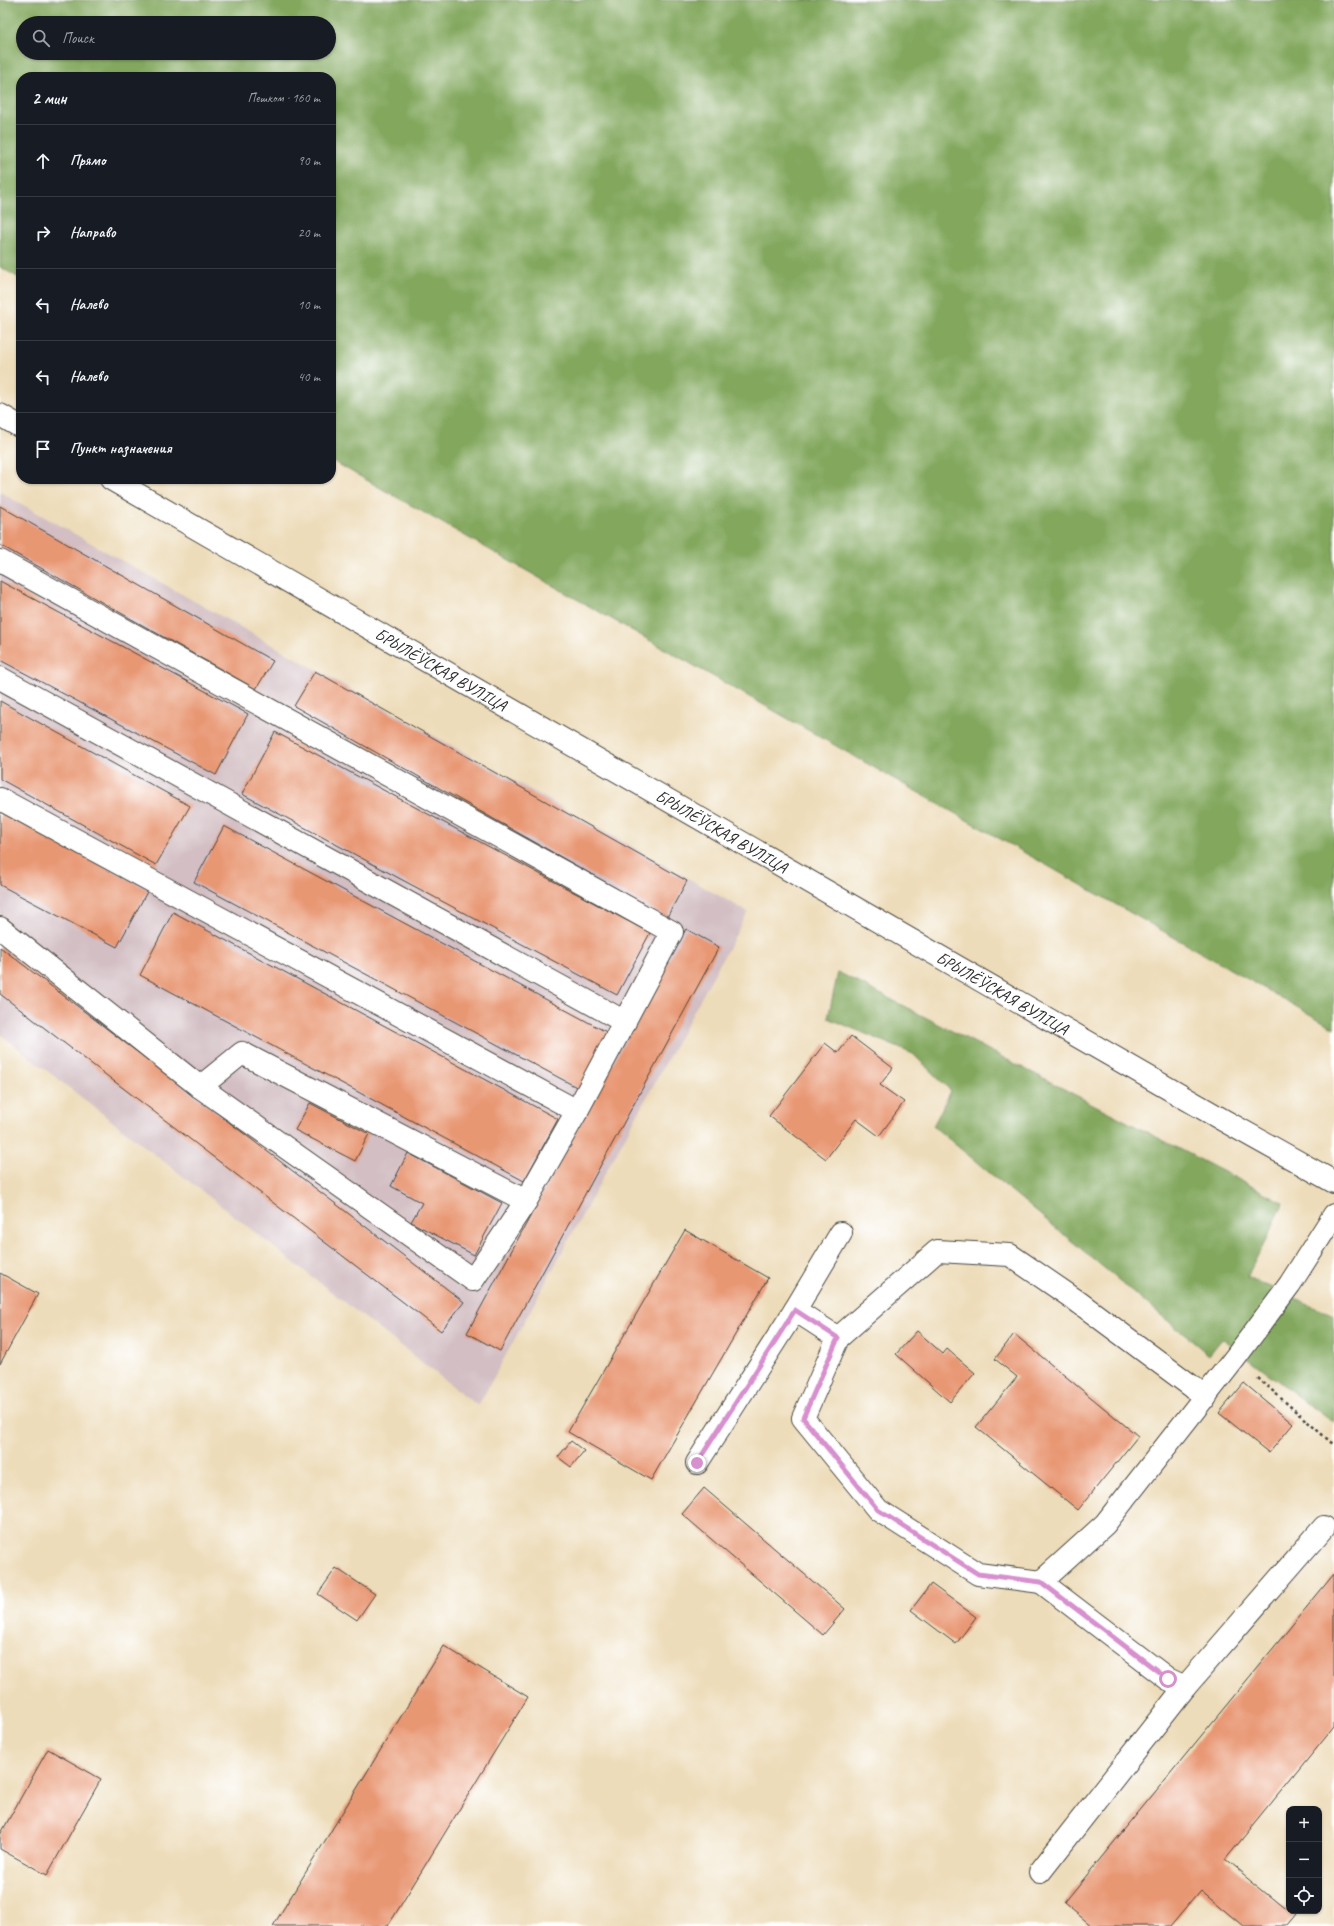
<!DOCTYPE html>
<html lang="ru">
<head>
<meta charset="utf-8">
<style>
  :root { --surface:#171b24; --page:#242831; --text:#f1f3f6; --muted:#9ea1a6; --line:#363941 }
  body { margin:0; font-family:Caveat,sans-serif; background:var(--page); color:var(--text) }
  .controls { position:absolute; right:12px; bottom:12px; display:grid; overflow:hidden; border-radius:8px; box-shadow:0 1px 3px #0004 }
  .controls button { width:36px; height:36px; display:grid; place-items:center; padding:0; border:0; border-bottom:1px solid var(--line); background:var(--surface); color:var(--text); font:20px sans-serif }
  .stop { position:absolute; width:12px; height:12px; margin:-9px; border:3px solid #d690ce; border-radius:50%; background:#fff }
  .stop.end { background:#d690ce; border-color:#fff; box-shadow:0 1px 4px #0008 }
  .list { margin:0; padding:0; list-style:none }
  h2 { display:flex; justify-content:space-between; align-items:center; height:52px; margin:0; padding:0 16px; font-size:17px }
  h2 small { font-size:13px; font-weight:400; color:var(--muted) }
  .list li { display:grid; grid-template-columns:26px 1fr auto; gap:12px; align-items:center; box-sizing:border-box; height:72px; padding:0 16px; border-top:1px solid var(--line) }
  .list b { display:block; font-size:15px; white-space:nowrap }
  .list em { font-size:13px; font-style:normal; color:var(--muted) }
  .icon { flex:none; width:22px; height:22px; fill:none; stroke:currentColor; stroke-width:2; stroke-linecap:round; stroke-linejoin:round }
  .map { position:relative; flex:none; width:1334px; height:1926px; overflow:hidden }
  .search { position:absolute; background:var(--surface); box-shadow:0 1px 3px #0004; left:16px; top:16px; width:320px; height:44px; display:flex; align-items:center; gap:10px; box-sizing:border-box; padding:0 14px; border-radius:22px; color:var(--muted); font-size:15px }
  .panel { position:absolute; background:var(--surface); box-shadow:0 1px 3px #0004; left:16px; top:72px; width:320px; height:412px; border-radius:16px }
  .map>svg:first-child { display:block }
  .industrial { fill:#d2bec3 }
  .forest { fill:#82a75d; stroke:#566944; fill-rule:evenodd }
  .building { fill:#e89773 }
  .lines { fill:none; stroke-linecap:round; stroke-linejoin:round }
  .minor-casing { stroke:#484640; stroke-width:24 }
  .path { stroke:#484640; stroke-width:2.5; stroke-dasharray:3 3; stroke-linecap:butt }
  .minor { stroke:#fff; stroke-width:22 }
  .route { stroke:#d690ce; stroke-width:5 }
  .labels { text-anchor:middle; stroke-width:3.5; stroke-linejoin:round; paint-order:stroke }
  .street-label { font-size:17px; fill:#2b2b2b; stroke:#fff }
</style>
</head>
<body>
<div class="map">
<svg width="1334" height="1926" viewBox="0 0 1334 1926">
  <rect width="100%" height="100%" fill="#fff"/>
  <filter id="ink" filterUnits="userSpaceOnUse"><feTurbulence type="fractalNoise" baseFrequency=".025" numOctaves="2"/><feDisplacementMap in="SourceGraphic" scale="8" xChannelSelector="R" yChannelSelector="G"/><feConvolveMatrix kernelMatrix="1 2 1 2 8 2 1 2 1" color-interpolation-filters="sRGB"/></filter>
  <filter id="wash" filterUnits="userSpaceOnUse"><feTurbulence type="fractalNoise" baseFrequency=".012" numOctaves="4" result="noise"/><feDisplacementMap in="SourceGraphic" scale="16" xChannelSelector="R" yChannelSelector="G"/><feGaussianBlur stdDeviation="0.9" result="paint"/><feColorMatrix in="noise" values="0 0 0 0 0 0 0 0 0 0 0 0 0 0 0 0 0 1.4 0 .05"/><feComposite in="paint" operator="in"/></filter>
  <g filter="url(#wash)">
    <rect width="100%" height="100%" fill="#eddcb9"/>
    <!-- industrial -->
    <polygon class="industrial" points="0,492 748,912 478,1406 0,1034"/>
    <!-- forest -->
    <g class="forest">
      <path d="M0,0h1334v1028l-1003,-568v-383h-310v202l-21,-12zM23,23h306v30h-306z"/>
      <polygon points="838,972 1284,1203 1247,1277 1334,1315 1334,1423 1222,1339 1209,1355 933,1126 951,1091 913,1054 828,1018"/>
    </g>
    <g id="blocks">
      <!-- building -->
      <g class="building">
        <polygon points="0,506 273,661 256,689 0,545"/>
        <polygon points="0,581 248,714 216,775 0,660"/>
        <polygon points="315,671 687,881 667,917 294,706"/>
        <polygon points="0,701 190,806 156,865 0,779"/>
        <polygon points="275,732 650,933 617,995 242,794"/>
        <polygon points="0,810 148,890 117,947 0,885"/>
        <polygon points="224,826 612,1035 582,1090 194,882"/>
        <polygon points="173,912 558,1119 524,1181 140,975"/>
        <polygon points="686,929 719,947 500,1351 467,1333"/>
        <polygon points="0,947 464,1302 441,1331 0,994"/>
        <polygon points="851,1036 893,1068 880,1085 904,1102 879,1136 856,1119 826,1159 769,1116 825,1043 838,1053"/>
        <polygon points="310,1103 369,1134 355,1161 295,1130"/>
        <polygon points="408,1153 502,1203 474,1255 411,1222 422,1203 391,1186"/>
        <polygon points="685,1230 768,1278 651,1480 568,1432"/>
        <polygon points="0,1273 38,1294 0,1364"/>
        <polygon points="917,1331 943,1354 947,1349 975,1373 950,1402 896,1354"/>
        <polygon points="1014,1334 1138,1436 1078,1510 976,1427 1017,1377 995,1359"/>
        <polygon points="1244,1383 1293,1424 1269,1453 1219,1413"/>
        <polygon points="571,1441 584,1451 571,1467 558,1457"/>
        <polygon points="704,1488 845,1609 823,1635 682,1514"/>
        <polygon points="336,1568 375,1594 357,1620 318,1594"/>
        <polygon points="1334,1574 1334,1726 1225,1860 1294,1916 1286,1926 1243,1926 1200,1890 1170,1926 1092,1926 1064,1903"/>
        <polygon points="931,1584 976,1617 956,1644 911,1610"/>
        <polygon points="444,1646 528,1697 388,1926 273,1926"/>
        <polygon points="48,1749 101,1779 47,1875 0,1849 0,1835"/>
      </g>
    </g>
  </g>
  <g filter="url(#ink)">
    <use href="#blocks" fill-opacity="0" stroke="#484640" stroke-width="1"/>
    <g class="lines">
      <defs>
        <g id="minor">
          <polyline points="0,415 21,427"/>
          <path id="s1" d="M111,479l1112,641 111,62"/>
          <polyline points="0,561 672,932 577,1111 526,1201 473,1280 200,1087 0,928"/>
          <polyline points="0,678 625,1022"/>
          <polyline points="0,799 577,1111"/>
          <polyline points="200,1087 242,1053 526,1201"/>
          <polyline points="838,1338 795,1310 841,1233"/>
          <polyline points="1206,1397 1077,1301 1010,1255 937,1251 838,1338 803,1418 878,1510 978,1574 1041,1582 1105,1524 1235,1358 1290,1284 1334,1215"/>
          <polyline points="697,1463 795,1310"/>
          <polyline points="1041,1582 1168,1679 1185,1687 1324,1527"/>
          <polyline points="1040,1872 1185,1687"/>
        </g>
      </defs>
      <!-- minor casing -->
      <use href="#minor" class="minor-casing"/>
      <!-- path -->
      <polyline class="path" points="1258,1378 1334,1445"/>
      <!-- minor -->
      <use href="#minor" class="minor"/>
    </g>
  </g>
  <g class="lines" filter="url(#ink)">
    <!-- route -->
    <polyline class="route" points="697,1463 795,1310 838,1338 803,1418 878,1510 978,1574 1041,1582 1168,1679"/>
  </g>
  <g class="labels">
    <!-- street labels -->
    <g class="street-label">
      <text dy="6" stroke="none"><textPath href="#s1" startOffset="381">БРЫЛЁЎСКАЯ ВУЛІЦА</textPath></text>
      <text dy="6" stroke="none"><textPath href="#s1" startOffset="705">БРЫЛЁЎСКАЯ ВУЛІЦА</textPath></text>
      <text dy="6" stroke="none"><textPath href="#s1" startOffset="1029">БРЫЛЁЎСКАЯ ВУЛІЦА</textPath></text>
    </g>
  </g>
</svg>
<div class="controls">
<button>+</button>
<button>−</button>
<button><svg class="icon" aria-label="locate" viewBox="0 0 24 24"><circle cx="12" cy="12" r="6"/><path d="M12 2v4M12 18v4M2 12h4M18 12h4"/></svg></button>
</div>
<div class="stop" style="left:1168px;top:1679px"></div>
<div class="stop end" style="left:697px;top:1463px"></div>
<div class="search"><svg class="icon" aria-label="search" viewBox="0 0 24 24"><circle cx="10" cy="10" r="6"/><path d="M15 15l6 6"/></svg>Поиск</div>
<section class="panel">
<h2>2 мин<small>Пешком · 160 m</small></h2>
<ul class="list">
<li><svg class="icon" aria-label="ahead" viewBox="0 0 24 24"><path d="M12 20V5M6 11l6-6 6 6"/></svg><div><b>Прямо</b></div><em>90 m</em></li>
<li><svg class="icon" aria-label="right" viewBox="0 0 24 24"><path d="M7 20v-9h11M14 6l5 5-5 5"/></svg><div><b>Направо</b></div><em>20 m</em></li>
<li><svg class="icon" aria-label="left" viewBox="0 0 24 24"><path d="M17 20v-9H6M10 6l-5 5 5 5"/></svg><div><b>Налево</b></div><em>10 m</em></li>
<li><svg class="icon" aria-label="left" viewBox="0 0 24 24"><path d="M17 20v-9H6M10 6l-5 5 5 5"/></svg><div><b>Налево</b></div><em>40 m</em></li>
<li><svg class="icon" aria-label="arrive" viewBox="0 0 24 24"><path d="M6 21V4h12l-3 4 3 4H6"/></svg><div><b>Пункт назначения</b></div></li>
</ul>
</section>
</div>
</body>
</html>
